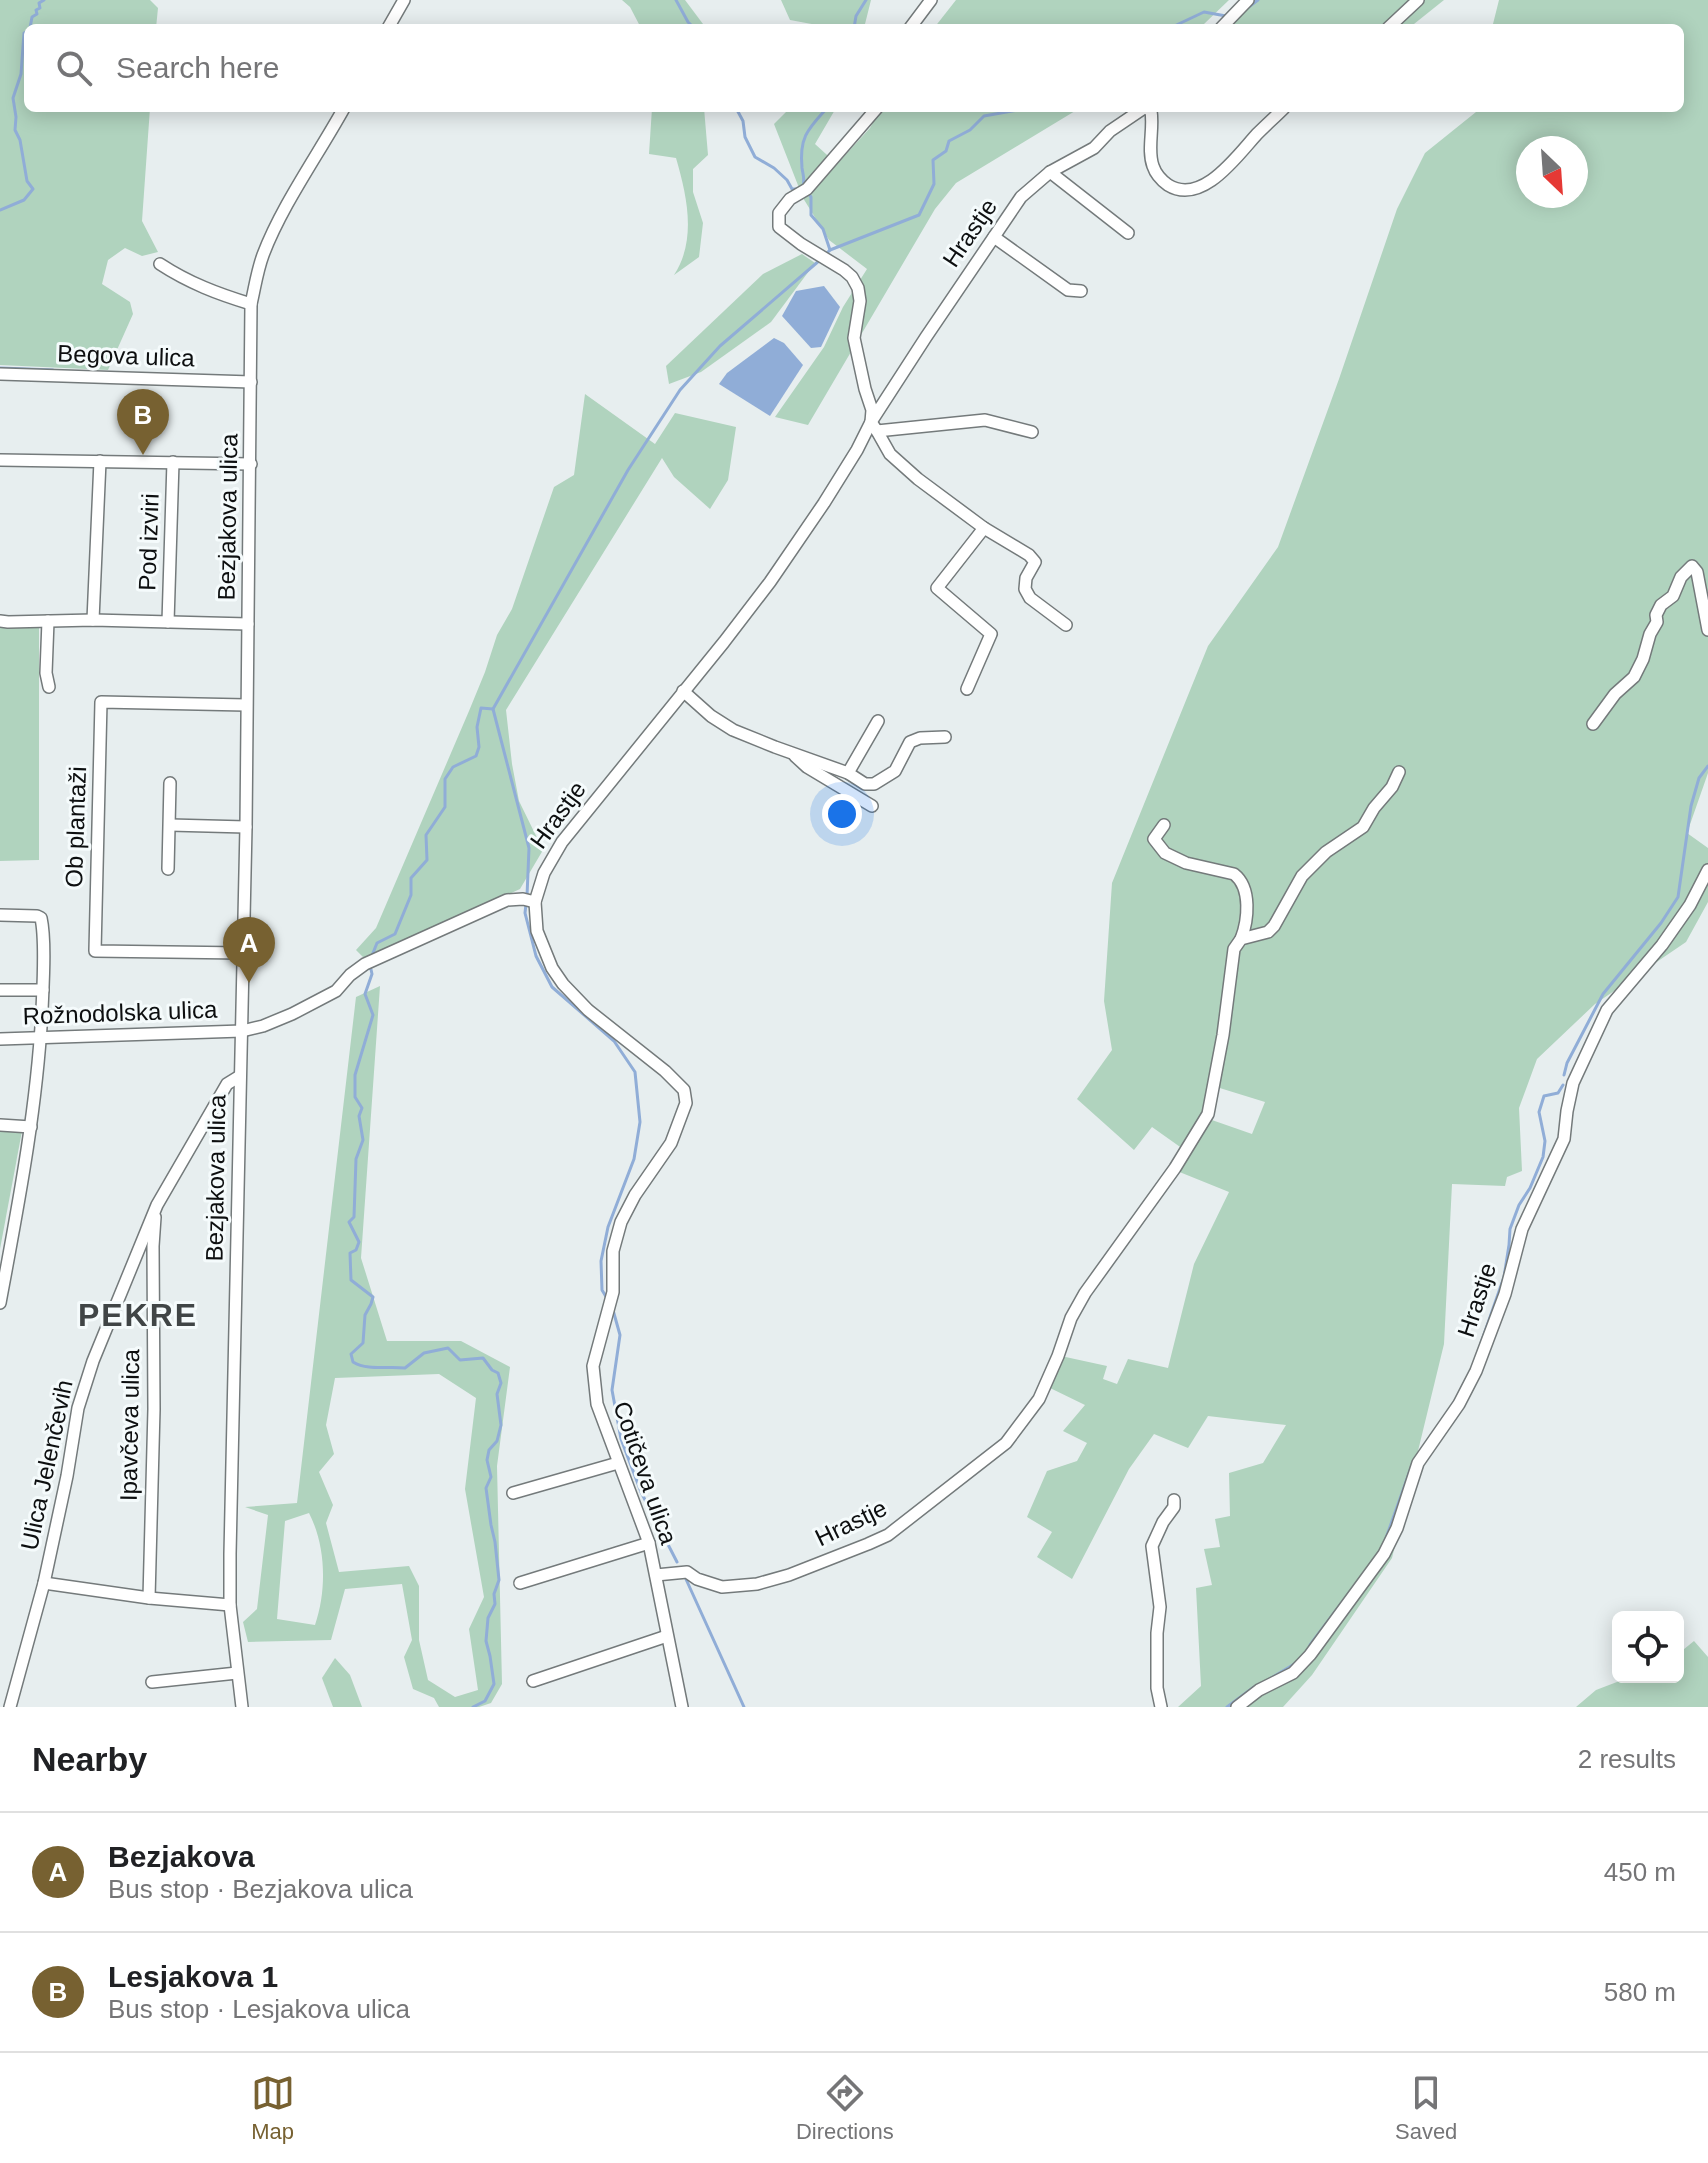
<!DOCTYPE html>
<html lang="en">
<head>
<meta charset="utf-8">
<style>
  :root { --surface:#fff; --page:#f2f2f2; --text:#202124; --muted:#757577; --line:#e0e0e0; --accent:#776131 }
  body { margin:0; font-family:Helvetica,sans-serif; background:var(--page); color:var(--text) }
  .controls { position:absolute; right:24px; bottom:24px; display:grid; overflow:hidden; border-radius:12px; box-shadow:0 4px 20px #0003 }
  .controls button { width:72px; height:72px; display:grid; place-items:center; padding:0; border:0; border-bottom:2px solid var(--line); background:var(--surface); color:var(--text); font:40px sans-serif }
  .compass { position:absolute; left:1516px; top:136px; width:72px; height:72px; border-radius:50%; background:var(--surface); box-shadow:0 4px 20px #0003; rotate:155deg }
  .you { position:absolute; left:842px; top:814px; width:28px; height:28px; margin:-20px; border:6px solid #fff; border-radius:50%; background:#1a73e8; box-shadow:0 0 0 12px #1a73e833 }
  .badge { display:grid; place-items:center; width:52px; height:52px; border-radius:50%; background:var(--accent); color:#fff; font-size:26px; font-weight:700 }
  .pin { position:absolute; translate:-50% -66px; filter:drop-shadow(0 2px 4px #0008) }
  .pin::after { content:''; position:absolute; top:42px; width:28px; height:24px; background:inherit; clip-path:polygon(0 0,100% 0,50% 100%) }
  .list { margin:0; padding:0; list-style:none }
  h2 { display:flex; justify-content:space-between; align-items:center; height:104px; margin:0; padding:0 32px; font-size:34px }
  h2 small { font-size:26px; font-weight:400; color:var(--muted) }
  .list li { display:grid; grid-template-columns:52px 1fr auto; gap:24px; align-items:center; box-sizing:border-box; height:120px; padding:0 32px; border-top:2px solid var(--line) }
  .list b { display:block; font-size:30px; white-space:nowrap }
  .list p { margin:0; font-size:26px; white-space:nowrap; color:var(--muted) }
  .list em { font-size:26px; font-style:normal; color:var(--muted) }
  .icon { flex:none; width:44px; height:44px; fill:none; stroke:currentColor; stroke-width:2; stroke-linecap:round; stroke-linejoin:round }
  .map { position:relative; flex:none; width:1708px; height:1707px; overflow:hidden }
  .search { position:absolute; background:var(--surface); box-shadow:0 4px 20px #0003; left:24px; right:24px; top:24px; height:88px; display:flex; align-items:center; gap:20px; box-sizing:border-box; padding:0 28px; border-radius:12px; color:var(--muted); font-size:30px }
  .sheet { height:344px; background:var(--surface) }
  nav { display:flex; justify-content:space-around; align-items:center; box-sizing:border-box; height:112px; border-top:2px solid var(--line); background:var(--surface); font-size:22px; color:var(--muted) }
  nav a { display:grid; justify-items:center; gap:4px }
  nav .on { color:var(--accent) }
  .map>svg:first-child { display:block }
  .green { fill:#b0d3be; fill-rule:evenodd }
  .water { fill:#90add7 }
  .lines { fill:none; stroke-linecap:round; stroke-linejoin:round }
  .stream { stroke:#90add7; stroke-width:3 }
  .street-casing { stroke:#747a7b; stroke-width:14 }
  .street { stroke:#fff; stroke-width:11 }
  .labels { text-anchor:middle; stroke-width:6; stroke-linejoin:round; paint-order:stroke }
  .street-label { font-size:24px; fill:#0d0f10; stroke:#f5fbfc }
  .district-label { font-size:32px; font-weight:bold; letter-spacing:2px; fill:#404546; stroke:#f5fbfc }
</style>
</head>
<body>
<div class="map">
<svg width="1708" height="1707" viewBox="0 0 1708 1707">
  <rect width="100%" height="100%" fill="#e7eeef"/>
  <!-- green -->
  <g class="green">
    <polygon points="0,0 150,0 158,8 156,28 28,28 28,108 150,108 142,221 158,252 142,256 125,248 108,260 102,284 130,302 133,314 108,370 0,365"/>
    <polygon points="622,0 685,0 706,28 641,28 630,7"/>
    <polygon points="781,0 871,0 864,28 818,28 817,25 790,20"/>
    <polygon points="956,0 1229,0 1204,24 1191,28 934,28"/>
    <polygon points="1246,0 1444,0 1409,28 1220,28"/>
    <path d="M1499,0h209v773l-21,60 21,15v54l-22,40 -91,62 -58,55 -18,49 3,63 -15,6 -2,9 -53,-2 -8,160 -52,214 -80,117 -29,32h-105l23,-21 -5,-98 16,-3 -8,-36 16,-2 -5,-28 15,-3 -1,-43 34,-10 23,-38 -78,-9 -20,32 -34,-14 -25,35 -57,110 -35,-22 15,-25 -25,-15 20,-46 30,-10 10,-18 -24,-12 22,-26 -37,-18 13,-31 46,10 -4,13 14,5 11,-25 40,9 26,-104 35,-72 -52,-21 32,-52 43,15 13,-32 -55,-17 -5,27 -22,37 -31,-22 -18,23 -57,-51 35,-49 -8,-49 8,-118 96,-237 70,-99 61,-168 58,-170 28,-56 51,-41 1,-4h203v-80h-188zM1528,148h48v48h-48z"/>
    <path d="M652,108h52l4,47 -15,14v23l10,31 -4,34 -25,18c23,-35 13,-79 2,-117l-27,-4z"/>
    <polygon points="790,108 836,108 815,144 837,164 870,128 881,108 1080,108 956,183 935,209 808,425 775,417 824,347 843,307 867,269 829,240 803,198 774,124"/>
    <polygon points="802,254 815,263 771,322 701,372 669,384 666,366 763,274"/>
    <polygon points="585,394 655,444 675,413 736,427 728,480 710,509 674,477 662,458 506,710 512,764 519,801 543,850 520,889 366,960 356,950 376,928 469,711 485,672 497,635 512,609 554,487 574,475"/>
    <polygon points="0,623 39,624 39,860 0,861"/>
    <path d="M380,986l-19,272 26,83h74l49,26 -13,99 5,218 -11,19 -12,4h-40l-5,-9 -21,-9 -9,-32 8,-17 -10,-56 -57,5 -14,51 -83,2 -5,-20 14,-13 11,-94 -23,-8 52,-4 59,-506zM439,1374l37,24 -11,91 19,108 -15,32 9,61 -23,7 -27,-17 -9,-40v-54l-10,-20 -70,6 -13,-49 7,-18 -14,-33 15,-18 -8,-29 9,-47zM309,1513c17,33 18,77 6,112l-38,-6 8,-98z"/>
    <polygon points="0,1129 22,1131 0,1249"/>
    <polygon points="1694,1641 1708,1657 1708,1707 1576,1707 1596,1690 1630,1677 1678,1677 1678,1654"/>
    <polygon points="335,1658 350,1675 362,1707 333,1707 322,1678"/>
  </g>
  <!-- water -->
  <g class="water">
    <polygon points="824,286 840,307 821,347 811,348 782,316 796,291"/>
    <polygon points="774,338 784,343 803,365 770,416 719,384 727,373"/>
  </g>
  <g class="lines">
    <!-- stream -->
    <g class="stream">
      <polyline points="676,0 688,22 694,28"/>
      <polyline points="1246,9 1258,0"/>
      <polyline points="30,28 32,17 37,14 36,10 40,8 39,3 44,0"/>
      <polyline points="854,28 856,16 866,0"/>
      <polyline points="1170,28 1204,12 1226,16"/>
      <polyline points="736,108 743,121 745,137 755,157 774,168 787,180 792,189 796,189"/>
      <path d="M803,187c2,-8 0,-12 -1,-19 -3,-31 6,-39 25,-60"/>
      <polyline points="808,193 811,197 811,215 823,229 830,250"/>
      <polyline points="0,210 24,200 33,189 27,181 20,140 15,130 16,117 13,98 21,74 24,33 28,31"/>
      <polyline points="825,255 830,250 919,215 934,184 933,160 946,151 949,141 970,130 984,116 1029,108"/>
      <polyline points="0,368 53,370"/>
      <polyline points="527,896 529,848 493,709 628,470 680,390 720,346 820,260"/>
      <polyline points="526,904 525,913 536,956 552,987 614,1041 635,1072 640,1122 634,1159 608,1227 601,1261 602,1290 608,1300"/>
      <polyline points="371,958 377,943 395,934 411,895 411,878 427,860 426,835 445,807 445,779 453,767 476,756 479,747 477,727 481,708 493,709"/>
      <path d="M370,965l2,9 -7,20 8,21 -18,60v22l7,11 -3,8 4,24 -7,19 -2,58 -5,5 10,20 -3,8 -6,3 1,27 22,17 -2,7 -6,11 -2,28 -12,11 2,8c15,9 34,4 52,6l19,-15 24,-5 12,12 23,-2 9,12 6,3 3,10 -4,11 4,31 -4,16 -8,9 -2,10 4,17 -5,11 5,37 4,17 4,38 -5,14 1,10 -7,14 -2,23 4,15 4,28 -9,17 -12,6"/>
      <polyline points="1564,1075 1567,1063 1603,994 1661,923 1678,897 1691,806 1699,778 1708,766"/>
      <polyline points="613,1310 620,1335 612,1390 621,1439 641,1492 677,1562"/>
      <polyline points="1481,1343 1504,1277 1509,1245 1510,1229 1519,1205 1530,1188 1543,1157 1545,1141 1539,1112 1544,1096 1558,1093 1563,1085"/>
      <polyline points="1386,1538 1413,1462"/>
      <polyline points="685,1577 744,1707"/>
      <polyline points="1310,1645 1344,1600"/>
      <polyline points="1268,1680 1296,1663"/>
      <polyline points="1227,1707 1254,1687"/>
    </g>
    <defs>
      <g id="street">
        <polyline points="388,28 404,0"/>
        <polyline points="910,28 931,0"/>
        <polyline points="1221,28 1248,0"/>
        <polyline points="1388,28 1418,0"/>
        <polyline points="877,108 807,189 790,199 779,213 779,227 801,244 844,270 852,277 858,288 860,301 854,338 865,389 872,410 871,422 877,431 985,420 1032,432"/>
        <path d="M1146,108l5,3c3,18 -4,39 2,55 3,9 8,14 15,19 34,21 69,-29 89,-51 9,-9 18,-17 27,-26"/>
        <polyline points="1050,172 1128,233"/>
        <polyline points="994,237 1068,290 1081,291"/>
        <path d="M160,264c29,19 58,30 91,40"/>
        <polyline points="0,374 251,382"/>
        <polyline points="877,431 890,454 918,479 984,528 1029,555 1035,562 1026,578 1025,589 1030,598 1066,625"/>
        <polyline points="0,460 251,464"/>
        <polyline points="93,620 100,461"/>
        <polyline points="0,621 8,622 93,620 248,624"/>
        <polyline points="48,621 46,673 49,687"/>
        <polyline points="168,622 173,462"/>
        <polyline points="967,689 991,634 937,588 984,528"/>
        <polyline points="683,691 711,716 733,730 775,747 848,773 865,784 874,784 895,771 910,742 920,738 945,737"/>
        <polyline points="1593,724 1615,694 1634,677 1643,659 1650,634 1657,622 1656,615 1661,605 1673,596 1681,577 1692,566 1697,572 1708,630"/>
        <polyline points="795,756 807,767 872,806"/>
        <polyline points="848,773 878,721"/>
        <polyline points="170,825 246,827"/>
        <path d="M1164,825l-10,14 11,14 21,10 48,11c18,14 14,47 7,65"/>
        <polyline points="168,869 170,783"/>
        <path d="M0,915l37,1 4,2c5,23 2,67 1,92 -5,99 -24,196 -42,293"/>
        <polyline points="242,953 95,951 101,702 246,705"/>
        <polyline points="0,990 43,990"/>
        <polyline points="0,1039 242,1031 263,1026 292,1014 336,991 350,975 365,964 507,900 523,899 535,902"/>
        <polyline points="0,1125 31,1127"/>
        <polyline points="513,1493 618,1463"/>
        <polyline points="656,1575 687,1572 697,1579 722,1587 757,1584 789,1575 868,1544 888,1535 1006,1443 1039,1399 1058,1356 1071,1318 1085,1293 1175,1168 1208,1114 1223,1035 1234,949 1241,939 1268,932 1274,926 1302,876 1326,852 1363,827 1374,808 1392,787 1399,772"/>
        <polyline points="44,1583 149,1598 230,1605"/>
        <polyline points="520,1583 649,1543"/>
        <polyline points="149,1598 154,1409 153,1246 155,1217"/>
        <polyline points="533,1681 667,1636"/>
        <polyline points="152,1682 237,1673"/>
        <polyline points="10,1707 44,1583 67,1476 78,1408 93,1361 157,1205 227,1084 240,1076"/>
        <path d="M242,1707l-12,-102v-51l16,-727 5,-523c4,-17 6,-33 12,-49 19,-50 55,-100 81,-147"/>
        <polyline points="682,1707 649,1543 597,1404 593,1366 613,1292 613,1251 621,1222 635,1195 671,1143 686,1103 684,1090 665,1071 588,1010 563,984 552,968 537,931 535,902 544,873 562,842 724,642 770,582 824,503 857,450 871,422 926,337 1021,197 1050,172 1094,148 1110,131 1144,108"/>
        <polyline points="1161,1707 1157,1688 1157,1633 1160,1607 1152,1546 1163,1522 1174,1507 1174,1500"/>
        <polyline points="1237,1707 1259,1690 1293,1673 1310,1655 1384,1554 1397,1528 1418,1463 1459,1404 1476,1371 1505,1294 1522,1229 1564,1139 1567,1111 1573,1083 1607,1010 1662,945 1690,905 1708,870"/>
      </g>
    </defs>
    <!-- street casing -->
    <use href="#street" class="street-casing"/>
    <!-- street -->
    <use href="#street" class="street"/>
  </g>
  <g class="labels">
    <!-- street labels -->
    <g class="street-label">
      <text transform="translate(970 233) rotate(-56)" y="8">Hrastje</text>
      <text transform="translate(126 356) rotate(2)" y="8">Begova ulica</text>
      <text transform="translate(228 517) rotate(-89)" y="8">Bezjakova ulica</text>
      <text transform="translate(149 542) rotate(-88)" y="8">Pod izviri</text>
      <text transform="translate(558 815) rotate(-54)" y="8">Hrastje</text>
      <text transform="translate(76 827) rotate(-88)" y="8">Ob plantaži</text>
      <text transform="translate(120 1013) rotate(-2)" y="8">Rožnodolska ulica</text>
      <text transform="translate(216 1178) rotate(-89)" y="8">Bezjakova ulica</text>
      <text transform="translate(1477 1300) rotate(-72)" y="8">Hrastje</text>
      <text transform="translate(130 1425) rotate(-89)" y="8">Ipavčeva ulica</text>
      <text transform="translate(47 1465) rotate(-78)" y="8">Ulica Jelenčevih</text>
      <text transform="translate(645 1473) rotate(71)" y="8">Cotičeva ulica</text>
      <text transform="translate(851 1523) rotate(-26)" y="8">Hrastje</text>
    </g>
    <!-- district labels -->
    <g class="district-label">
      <text x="138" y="1326">PEKRE</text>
    </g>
  </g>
</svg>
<div class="controls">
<button><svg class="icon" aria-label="locate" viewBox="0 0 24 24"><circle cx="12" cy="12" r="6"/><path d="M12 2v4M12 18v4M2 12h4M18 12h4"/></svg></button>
</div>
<svg class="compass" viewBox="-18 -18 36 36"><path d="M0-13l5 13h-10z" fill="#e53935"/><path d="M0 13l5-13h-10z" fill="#757577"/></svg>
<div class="you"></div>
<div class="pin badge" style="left:249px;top:983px">A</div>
<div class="pin badge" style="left:143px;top:455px">B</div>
<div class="search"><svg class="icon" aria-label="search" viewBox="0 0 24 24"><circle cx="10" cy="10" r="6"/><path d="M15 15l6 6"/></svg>Search here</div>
</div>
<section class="sheet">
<h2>Nearby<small>2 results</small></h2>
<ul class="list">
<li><span class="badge">A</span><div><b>Bezjakova</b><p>Bus stop · Bezjakova ulica</p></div><em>450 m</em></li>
<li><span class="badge">B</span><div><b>Lesjakova 1</b><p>Bus stop · Lesjakova ulica</p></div><em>580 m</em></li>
</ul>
</section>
<nav>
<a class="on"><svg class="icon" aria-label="map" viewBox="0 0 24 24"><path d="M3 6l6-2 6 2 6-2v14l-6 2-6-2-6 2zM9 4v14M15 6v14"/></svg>Map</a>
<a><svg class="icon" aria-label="directions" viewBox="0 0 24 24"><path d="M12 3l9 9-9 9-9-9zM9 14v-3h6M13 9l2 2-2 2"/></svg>Directions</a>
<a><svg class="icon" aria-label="saved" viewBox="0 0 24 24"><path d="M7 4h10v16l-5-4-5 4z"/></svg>Saved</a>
</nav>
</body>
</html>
